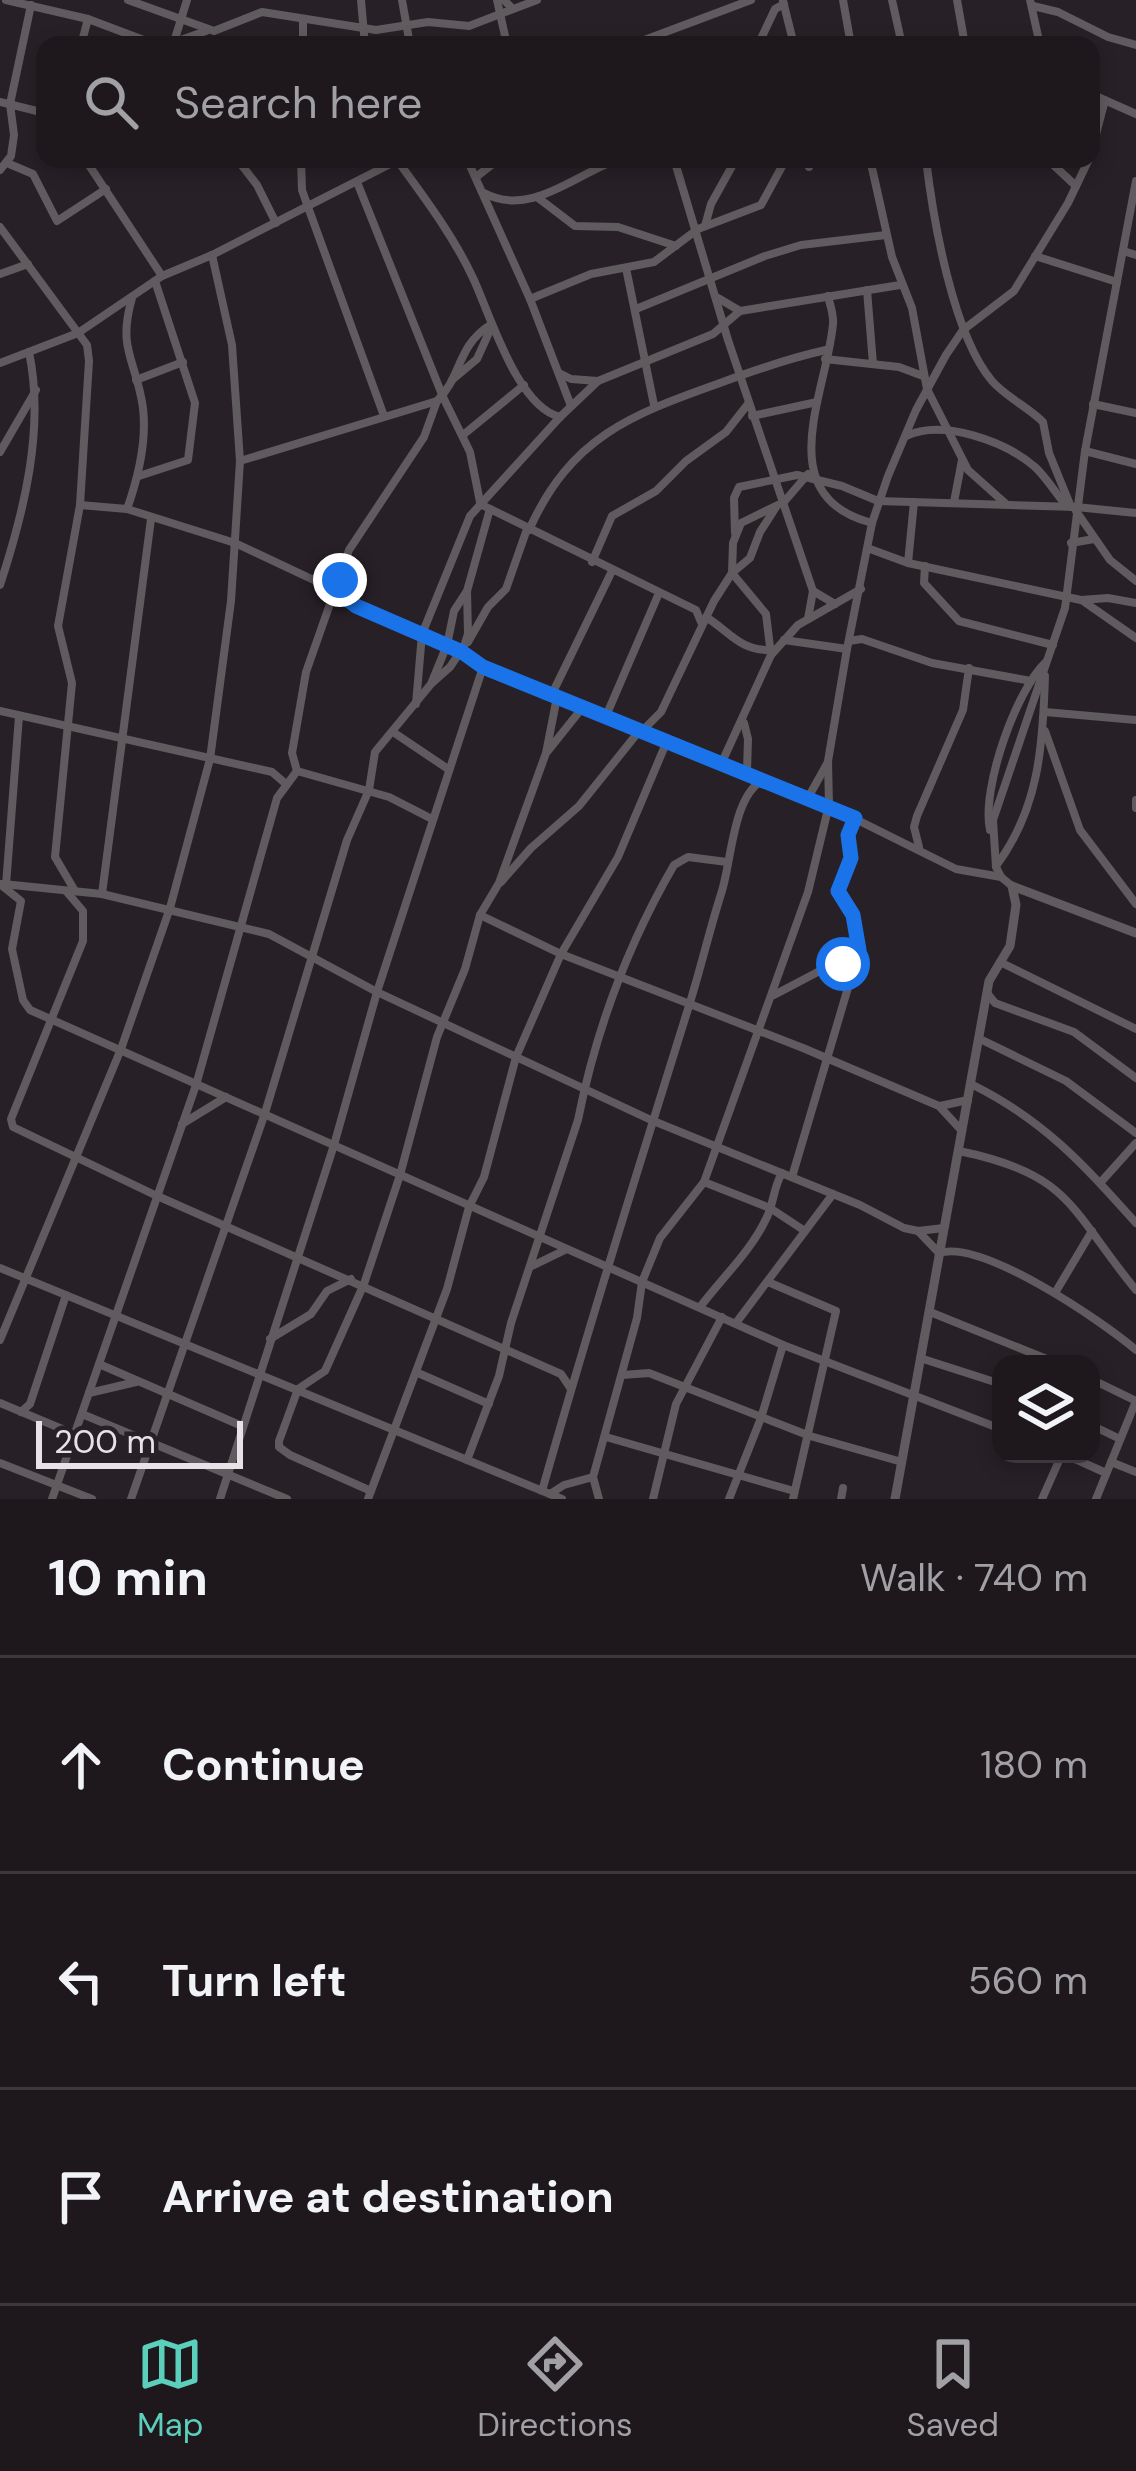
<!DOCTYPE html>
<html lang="en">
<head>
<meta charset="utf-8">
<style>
  :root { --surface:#1e181d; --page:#262126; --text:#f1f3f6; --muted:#a1a0a4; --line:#3c373b; --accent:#5bcebc }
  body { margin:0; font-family:"DM Sans",sans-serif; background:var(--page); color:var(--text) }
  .controls { position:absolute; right:36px; bottom:36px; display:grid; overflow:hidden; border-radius:24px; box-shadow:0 6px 18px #0003 }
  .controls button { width:108px; height:108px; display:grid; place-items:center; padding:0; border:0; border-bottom:3px solid var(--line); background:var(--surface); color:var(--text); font:60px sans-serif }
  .scale { position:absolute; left:36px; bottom:30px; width:207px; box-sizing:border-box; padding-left:12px; border:6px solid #e8e2e7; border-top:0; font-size:33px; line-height:42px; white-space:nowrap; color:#e8e2e7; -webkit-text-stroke:9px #282027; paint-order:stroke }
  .stop { position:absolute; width:36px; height:36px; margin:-27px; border:9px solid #1a73e8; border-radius:50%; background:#fff }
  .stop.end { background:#1a73e8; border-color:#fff; box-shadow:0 3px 12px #0008 }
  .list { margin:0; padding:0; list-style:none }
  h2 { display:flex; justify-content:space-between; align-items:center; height:156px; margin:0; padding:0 48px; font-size:51px }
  h2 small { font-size:39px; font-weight:400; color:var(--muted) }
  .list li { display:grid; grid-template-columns:78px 1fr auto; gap:36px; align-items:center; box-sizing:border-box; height:216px; padding:0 48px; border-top:3px solid var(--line) }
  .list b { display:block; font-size:45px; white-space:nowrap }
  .list em { font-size:39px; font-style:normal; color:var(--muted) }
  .icon { flex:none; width:66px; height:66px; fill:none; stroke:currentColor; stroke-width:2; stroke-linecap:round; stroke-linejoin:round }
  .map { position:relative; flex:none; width:1136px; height:1499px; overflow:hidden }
  .search { position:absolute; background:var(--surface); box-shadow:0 6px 18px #0003; left:36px; right:36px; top:36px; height:132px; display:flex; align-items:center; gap:30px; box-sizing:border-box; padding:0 42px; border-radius:24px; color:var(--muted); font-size:45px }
  .sheet { height:804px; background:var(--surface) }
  nav { display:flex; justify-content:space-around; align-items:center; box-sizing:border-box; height:168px; border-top:3px solid var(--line); background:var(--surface); font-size:33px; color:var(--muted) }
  nav a { display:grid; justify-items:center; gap:6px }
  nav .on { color:var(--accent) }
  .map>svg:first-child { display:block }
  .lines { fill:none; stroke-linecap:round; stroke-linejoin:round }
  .minor { stroke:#605b5f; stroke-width:8 }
  .tertiary { stroke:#605b5f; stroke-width:9 }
  .route { stroke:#1a73e8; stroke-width:15 }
</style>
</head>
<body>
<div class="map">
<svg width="1136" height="1499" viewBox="0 0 1136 1499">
  <rect width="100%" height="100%" fill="#282027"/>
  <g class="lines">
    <!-- minor -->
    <g class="minor">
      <polyline points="6,0 88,19 157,45"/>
      <polyline points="128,0 214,31 262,12 376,30 428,22 469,26 537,0"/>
      <polyline points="361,0 365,45"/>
      <polyline points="402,0 410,45"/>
      <polyline points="497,0 507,45"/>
      <polyline points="504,0 513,9"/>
      <polyline points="843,0 851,45"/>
      <polyline points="892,0 902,45"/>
      <polyline points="957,0 965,45"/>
      <polyline points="1030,0 1040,45"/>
      <polyline points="783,1 794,45"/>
      <polyline points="1033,6 1058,12 1108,37 1136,45"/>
      <polyline points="175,42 206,31"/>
      <polyline points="81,45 88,19"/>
      <polyline points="173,45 187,0"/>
      <polyline points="303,45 303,19"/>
      <polyline points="631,45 751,0"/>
      <polyline points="758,45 775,9 784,4"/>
      <polyline points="1091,94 1136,114"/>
      <polyline points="0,102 45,113"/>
      <polyline points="1091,153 1105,100"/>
      <polyline points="85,159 162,276"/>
      <polyline points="237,159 257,185 276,223"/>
      <polyline points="301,159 302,190 308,207 384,416"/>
      <polyline points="467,159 530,299 571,406"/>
      <polyline points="674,159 728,340 813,591 808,619"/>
      <polyline points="870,159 892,257 912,308 927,389 968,470 1006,504"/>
      <path d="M926,159c7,60 27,176 66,222 14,16 36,26 51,41l6,31 22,54"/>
      <polyline points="1047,159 1076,186"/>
      <path d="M397,160c27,37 57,77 76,118 17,36 44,129 87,139"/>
      <polyline points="7,163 33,174 57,221 106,189"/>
      <polyline points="809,167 809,159"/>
      <polyline points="0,170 11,156 14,135 10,104 31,5"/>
      <polyline points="476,177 499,159"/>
      <polyline points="357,182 443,397 470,452 480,502"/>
      <path d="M484,193c47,25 91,-19 135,-34"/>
      <polyline points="537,197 575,226 618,227 676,246"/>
      <polyline points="705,226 711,204 736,159"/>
      <polyline points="0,227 87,345 89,361 80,505 58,626 72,683 55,857 75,891"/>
      <polyline points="1123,251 1136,255"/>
      <polyline points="1035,256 1117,282"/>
      <polyline points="626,268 654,405"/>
      <polyline points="0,274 28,264"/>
      <polyline points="867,290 873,364"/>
      <path d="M828,296c2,9 6,19 5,28 -6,68 -64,172 39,199"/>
      <polyline points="718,298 740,311"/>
      <polyline points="530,299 591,274 654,262 698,229 761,205 786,159"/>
      <polyline points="636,309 765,256 801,245 886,235"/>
      <polyline points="825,359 899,367 923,376"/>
      <polyline points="0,363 78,333 162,276 212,255 400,159"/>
      <polyline points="561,374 571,379 598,381"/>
      <polyline points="136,380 183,362"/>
      <polyline points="452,380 477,359 491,328"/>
      <polyline points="1093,404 1136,413"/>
      <polyline points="752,416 817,402"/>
      <polyline points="463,435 524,385"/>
      <path d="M906,436c37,-17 99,5 129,31 12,11 20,26 31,38"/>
      <polyline points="1085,451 1136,464"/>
      <polyline points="0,452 36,390"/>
      <path d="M240,461l197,-60c25,-24 19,-54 53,-76"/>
      <polyline points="139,476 188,460 195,403 155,281"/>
      <polyline points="954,502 962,460"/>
      <polyline points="480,504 696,610 701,622"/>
      <polyline points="80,505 127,509 235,543 337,591 356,606 462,652 483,667 809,796 956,869 1001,877"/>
      <path d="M127,509c11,-31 20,-67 16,-101 -7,-49 -26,-58 -11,-110"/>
      <polyline points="1076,511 1110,560 1136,581"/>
      <path d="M529,530c42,-93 101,-115 191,-147 35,-13 69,-25 106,-33"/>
      <polyline points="735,533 734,498 739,487 797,475 842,486 878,501 1076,507 1136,513"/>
      <polyline points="1071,543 1094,539"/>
      <polyline points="870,549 908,563 1081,600 1108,598 1136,603"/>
      <polyline points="592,562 612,516 656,491 686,461 726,432 748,404"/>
      <polyline points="908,563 914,502"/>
      <polyline points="925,566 924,583 959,621 1053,645"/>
      <path d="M0,585c24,-73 45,-157 29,-233"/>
      <polyline points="813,591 835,604"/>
      <polyline points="1083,601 1136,638"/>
      <path d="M706,617c24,15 34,34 65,33"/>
      <polyline points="784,640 847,649"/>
      <polyline points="849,641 862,639 932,663 1031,681"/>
      <polyline points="468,642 488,607 506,589 527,529"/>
      <polyline points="771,655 766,614 732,573 733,543 741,523 784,502 808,474"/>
      <polyline points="432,683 450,667 464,646 468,634 467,591 490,509"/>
      <polyline points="552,694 612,571"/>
      <polyline points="416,704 422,634 470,516 560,417 598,381 713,334 740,311 900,285"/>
      <polyline points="0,711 272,772 286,784"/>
      <polyline points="1045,712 1136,720"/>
      <polyline points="606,716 659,593"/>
      <polyline points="744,723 748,739 747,771"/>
      <polyline points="643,730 661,712 714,601 732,573 750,558 760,532 776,507"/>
      <polyline points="1045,731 1080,830 1136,904"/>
      <polyline points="393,732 448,769"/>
      <polyline points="547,752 583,707"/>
      <polyline points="722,762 771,655 798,625 861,589"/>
      <polyline points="809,796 828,762"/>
      <polyline points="1136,800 1136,808"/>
      <polyline points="432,819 389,797 297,771 292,753 306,672 349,550 424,437 437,401"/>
      <path d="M990,830c-9,-41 26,-140 56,-168"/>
      <polyline points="919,847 914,827 917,816 963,710 969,668"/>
      <path d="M996,866c43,-57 47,-121 49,-190"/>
      <polyline points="501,882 531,848 579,806 640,730"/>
      <polyline points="0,884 21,901 12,949 23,1000 30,1010 783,1345 1001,1429"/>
      <polyline points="3,884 102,894 269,934 377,992 651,1120 860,1205 904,1228 918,1231 944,1228"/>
      <polyline points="6,885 19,716"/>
      <polyline points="1012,886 1001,877 996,867 993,820 1065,608 1085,451 1136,181"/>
      <polyline points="66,891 83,911 83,941 11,1119 13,1127 155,1195 561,1374 571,1389"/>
      <polyline points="102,894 151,519"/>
      <polyline points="480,915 561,954 803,1048 939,1106 962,1131"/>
      <polyline points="1000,962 1136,1029"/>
      <polyline points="987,993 995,1003 1074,1032 1136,1078"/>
      <polyline points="774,995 833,964 843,964 853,975"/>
      <polyline points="980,1039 1066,1081 1136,1133"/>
      <path d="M971,1084c73,36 112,80 165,139"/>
      <polyline points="940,1106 968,1100"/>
      <polyline points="182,1124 226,1097"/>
      <path d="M959,1151c113,23 111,59 177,139"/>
      <polyline points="792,1177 858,954 850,908 838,891 851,858 848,834 855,818"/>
      <polyline points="704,1182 770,1208 805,1231"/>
      <polyline points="1101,1182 1136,1143"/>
      <path d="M918,1231l21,22c43,-14 163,68 197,97"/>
      <polyline points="532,1266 565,1250"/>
      <polyline points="0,1268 562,1499"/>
      <polyline points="768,1282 836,1311 793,1499"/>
      <polyline points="1055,1293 1092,1231"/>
      <path d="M700,1307c21,-28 51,-56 66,-88 8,-15 7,-31 16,-46"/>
      <polyline points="930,1312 1059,1364"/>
      <polyline points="736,1323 833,1194"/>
      <polyline points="270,1339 311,1314 327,1291 351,1279"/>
      <polyline points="0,1340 121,1049 170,908 210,759 231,601 240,461 232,345 212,255"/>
      <polyline points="920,1358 1001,1384"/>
      <polyline points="99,1364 242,1426"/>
      <polyline points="418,1373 489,1404"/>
      <polyline points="622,1375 649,1373 810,1436 902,1462"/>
      <polyline points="1091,1379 1136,1401 1096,1499"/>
      <polyline points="89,1393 136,1382"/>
      <polyline points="0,1403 74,1434"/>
      <polyline points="21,1412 30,1404 66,1295"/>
      <polyline points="82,1414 287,1499"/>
      <polyline points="1091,1425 1120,1439"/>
      <polyline points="606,1437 794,1491"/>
      <polyline points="1064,1454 1106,1473"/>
      <path d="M467,1460l32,-84 12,-53 67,-203c18,-91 49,-174 96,-255l14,-8 39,5"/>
      <polyline points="1111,1462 1136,1472"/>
      <polyline points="0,1463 92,1499"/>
      <polyline points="371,1491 290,1455 279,1447 279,1441 298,1389 325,1371 364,1284 400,1175 437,1037 465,969 480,915 499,883 546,753 557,697"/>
      <path d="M542,1491c46,-162 96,-322 146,-482 12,-38 21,-77 33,-115 11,-32 11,-100 44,-115"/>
      <polyline points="550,1494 564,1485 593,1477"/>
      <polyline points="52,1499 196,1085 277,798 297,771"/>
      <polyline points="131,1499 265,1113 347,840 369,790 375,752 431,684 447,645 454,611 467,591"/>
      <polyline points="220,1499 334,1145 377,992 483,667"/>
      <polyline points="368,1499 447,1289 469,1207 484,1177 516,1057 561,954 618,857 667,741"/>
      <polyline points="599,1499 593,1477 637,1318 642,1282 660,1238 704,1182 808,892 829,805 828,761 847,649 872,523 888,476 916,410 946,355 963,330 1014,291 1068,203 1089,159"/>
      <polyline points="653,1499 676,1404 722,1317"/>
      <polyline points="729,1499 761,1418 783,1345"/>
      <polyline points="841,1499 843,1488"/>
      <polyline points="1042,1499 1062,1454"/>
    </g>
    <!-- tertiary -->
    <g class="tertiary">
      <polyline points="1012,886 1136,933"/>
      <polyline points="895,1499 989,981 1010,946 1016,905 1012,886"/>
    </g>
  </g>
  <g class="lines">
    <!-- route -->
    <polyline class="route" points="340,580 337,591 356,606 462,652 483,667 855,818 848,835 851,858 838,891 853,915 859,950 853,977 843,964"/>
  </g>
</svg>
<div class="controls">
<button><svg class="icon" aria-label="layers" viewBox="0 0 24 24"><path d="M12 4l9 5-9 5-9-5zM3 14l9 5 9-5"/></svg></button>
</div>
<div class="scale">200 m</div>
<div class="stop" style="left:843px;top:964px"></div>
<div class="stop end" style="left:340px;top:580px"></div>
<div class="search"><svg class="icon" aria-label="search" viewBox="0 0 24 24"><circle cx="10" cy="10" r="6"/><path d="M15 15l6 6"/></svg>Search here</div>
</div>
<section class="sheet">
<h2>10 min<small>Walk · 740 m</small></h2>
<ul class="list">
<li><svg class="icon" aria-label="ahead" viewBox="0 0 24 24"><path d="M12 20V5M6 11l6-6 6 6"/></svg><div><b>Continue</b></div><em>180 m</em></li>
<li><svg class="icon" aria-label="left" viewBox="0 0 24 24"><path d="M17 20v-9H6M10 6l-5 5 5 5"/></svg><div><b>Turn left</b></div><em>560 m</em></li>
<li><svg class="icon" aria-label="arrive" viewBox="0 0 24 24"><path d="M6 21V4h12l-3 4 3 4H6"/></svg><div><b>Arrive at destination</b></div></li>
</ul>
</section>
<nav>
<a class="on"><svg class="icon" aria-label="map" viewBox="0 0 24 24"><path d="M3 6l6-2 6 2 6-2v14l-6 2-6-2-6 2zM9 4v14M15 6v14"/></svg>Map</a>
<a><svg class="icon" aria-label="directions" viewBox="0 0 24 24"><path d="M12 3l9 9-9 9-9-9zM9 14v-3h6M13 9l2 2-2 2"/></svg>Directions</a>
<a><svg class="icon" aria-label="saved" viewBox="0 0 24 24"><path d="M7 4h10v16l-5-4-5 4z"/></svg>Saved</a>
</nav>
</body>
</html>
